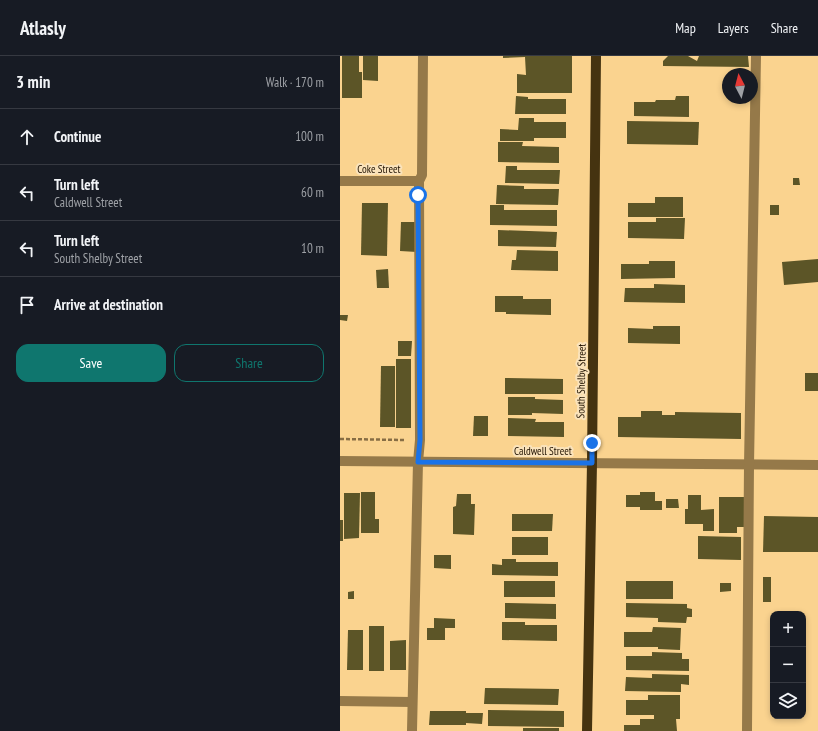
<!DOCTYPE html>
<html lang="en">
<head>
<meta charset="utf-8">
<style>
  :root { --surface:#171b24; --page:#20242c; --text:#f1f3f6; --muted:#9ea1a6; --line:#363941; --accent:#0f766e }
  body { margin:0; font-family:"PT Sans Narrow",sans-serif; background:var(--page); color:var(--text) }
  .controls { position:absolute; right:12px; bottom:12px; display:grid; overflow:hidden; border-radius:8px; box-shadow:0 2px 6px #0003 }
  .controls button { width:36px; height:36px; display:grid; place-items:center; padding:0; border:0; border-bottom:1px solid var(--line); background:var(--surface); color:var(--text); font:20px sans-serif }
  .compass { position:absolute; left:382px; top:12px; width:36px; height:36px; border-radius:50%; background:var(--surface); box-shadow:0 2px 6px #0003; rotate:353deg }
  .stop { position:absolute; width:12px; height:12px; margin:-9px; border:3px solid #1a73e8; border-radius:50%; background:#fff }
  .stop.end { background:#1a73e8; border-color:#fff; box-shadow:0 1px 4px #0008 }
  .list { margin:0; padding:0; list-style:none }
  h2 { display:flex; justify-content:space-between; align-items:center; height:52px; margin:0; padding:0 16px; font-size:17px }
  h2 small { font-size:13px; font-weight:400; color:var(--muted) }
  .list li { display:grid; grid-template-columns:26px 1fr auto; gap:12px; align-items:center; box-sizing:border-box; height:56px; padding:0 16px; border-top:1px solid var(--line) }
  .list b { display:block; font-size:15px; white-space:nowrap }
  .list p { margin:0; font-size:13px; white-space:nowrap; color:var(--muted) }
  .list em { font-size:13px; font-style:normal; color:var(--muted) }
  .actions { display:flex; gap:8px; padding:12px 16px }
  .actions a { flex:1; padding:9px 0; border:1px solid var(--accent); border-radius:12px; text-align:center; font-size:14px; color:var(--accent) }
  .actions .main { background:var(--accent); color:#fff }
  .icon { flex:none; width:22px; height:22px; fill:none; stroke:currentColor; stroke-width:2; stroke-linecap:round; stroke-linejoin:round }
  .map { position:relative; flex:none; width:478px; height:675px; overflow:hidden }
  header { display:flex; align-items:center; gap:24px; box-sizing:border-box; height:56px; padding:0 20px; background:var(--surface); border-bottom:1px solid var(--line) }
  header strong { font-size:19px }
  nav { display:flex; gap:22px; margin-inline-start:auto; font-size:14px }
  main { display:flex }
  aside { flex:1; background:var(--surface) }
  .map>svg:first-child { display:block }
  .building { fill:#5c5527 }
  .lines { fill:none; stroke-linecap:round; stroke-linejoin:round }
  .path { stroke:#876d44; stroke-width:2.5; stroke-dasharray:4 2; stroke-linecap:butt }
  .minor { stroke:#957949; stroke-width:10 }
  .major { stroke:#453310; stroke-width:10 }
  .route { stroke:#1a73e8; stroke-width:5 }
  .labels { text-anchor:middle; stroke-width:4; stroke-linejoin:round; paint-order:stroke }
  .street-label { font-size:11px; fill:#201200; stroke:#fae3bb }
</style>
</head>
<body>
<header>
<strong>Atlasly</strong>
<nav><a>Map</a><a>Layers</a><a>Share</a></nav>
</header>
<main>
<aside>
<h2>3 min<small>Walk · 170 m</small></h2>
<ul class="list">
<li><svg class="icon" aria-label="ahead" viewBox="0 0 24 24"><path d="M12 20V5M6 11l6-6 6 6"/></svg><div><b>Continue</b></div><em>100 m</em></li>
<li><svg class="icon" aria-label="left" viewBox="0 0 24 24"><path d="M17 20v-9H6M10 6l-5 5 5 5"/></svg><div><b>Turn left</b><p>Caldwell Street</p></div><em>60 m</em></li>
<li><svg class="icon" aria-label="left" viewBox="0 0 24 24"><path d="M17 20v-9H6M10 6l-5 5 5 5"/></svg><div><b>Turn left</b><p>South Shelby Street</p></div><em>10 m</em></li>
<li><svg class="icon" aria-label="arrive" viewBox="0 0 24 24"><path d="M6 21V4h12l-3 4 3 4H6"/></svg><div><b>Arrive at destination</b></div></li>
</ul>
<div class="actions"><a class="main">Save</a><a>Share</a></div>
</aside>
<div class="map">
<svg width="478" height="675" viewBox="0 0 478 675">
  <rect width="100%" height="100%" fill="#fad38f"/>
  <!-- building -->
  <g class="building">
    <polygon points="2,0 19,0 19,16 22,16 22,42 2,42"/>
    <polygon points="23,0 38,0 38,25 23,24"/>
    <polygon points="163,0 232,0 232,37 177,37 177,18 186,19 185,1 163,2"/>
    <polygon points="328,0 348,0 357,5 359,0 408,0 409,11 323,10 323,5"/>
    <polygon points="176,40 188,41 188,43 226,43 226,58 175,58"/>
    <polygon points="336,40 349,40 349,61 294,60 294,46 315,46 316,44 335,44"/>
    <polygon points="179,62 194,62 194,66 226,66 226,82 194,82 194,85 160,85 160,73 178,74"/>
    <polygon points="287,65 359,66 358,89 287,88"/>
    <polygon points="158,86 183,86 182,90 219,91 219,107 158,106"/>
    <polygon points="166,110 177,110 177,114 220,114 219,128 165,127"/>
    <polygon points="453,122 459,122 460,129 453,129"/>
    <polygon points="157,129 184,130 184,133 219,133 218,149 156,148"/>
    <polygon points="315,141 343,141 343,161 288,161 288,147 315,147"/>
    <polygon points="22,147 48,147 47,200 21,199"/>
    <polygon points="150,149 164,149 164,154 217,154 217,170 150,169"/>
    <rect x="430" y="149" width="9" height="10"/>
    <polygon points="316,162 345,162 344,183 288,182 288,166 316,166"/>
    <polygon points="61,166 78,166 77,196 60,195"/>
    <polygon points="158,174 217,176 216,191 158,190"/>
    <polygon points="177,194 218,195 218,215 171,214 172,204 176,204"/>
    <polygon points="478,203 478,226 444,229 442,206"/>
    <polygon points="309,205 335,205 335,222 281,223 281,208 309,208"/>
    <polygon points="48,213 49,232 37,232 36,214"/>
    <polygon points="314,228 345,229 345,247 284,246 285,232 314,232"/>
    <polygon points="155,240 183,240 183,243 211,243 211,259 166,258 166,256 155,256"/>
    <polygon points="0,259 8,259 7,265 0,264"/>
    <polygon points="313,270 340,270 340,288 288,287 288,272 313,273"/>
    <polygon points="58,285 72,285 71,300 58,300"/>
    <rect x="56" y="303" width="15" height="69"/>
    <polygon points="41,310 55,310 55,371 40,371"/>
    <rect x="465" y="317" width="13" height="18"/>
    <polygon points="165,322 223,323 223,338 165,338"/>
    <polygon points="168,341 195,341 195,343 223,344 223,358 192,357 192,359 168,359"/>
    <polygon points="301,355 322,355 322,359 335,359 335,356 401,357 401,383 278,381 278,361 301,361"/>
    <polygon points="134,360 148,360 148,380 133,380"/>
    <polygon points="168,362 196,363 195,366 224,366 224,381 168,380"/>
    <polygon points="21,436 35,436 35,463 39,463 39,477 21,477"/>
    <polygon points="300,436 315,436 315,445 322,445 322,454 300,454 300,451 286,451 286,439 300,439"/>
    <polygon points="4,437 20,437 19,482 4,483"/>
    <polygon points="117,438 131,438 131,448 135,448 134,479 113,478 113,451 116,450"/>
    <polygon points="348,439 361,439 361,454 374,453 374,475 363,475 363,468 345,468 345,453 348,453"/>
    <polygon points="379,441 404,441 404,471 397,471 397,477 379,477"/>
    <polygon points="326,443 338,443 339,452 326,452"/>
    <polygon points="172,458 213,458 212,475 172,475"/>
    <polygon points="424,460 478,461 478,496 423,496"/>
    <rect x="0" y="464" width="3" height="21"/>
    <polygon points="358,480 401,481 401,504 358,503"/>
    <rect x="172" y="481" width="36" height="18"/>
    <polygon points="94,499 111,499 111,513 94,512"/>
    <polygon points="162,503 176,503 176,506 218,506 218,520 152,519 152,508 162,509"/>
    <rect x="423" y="521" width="8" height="25"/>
    <rect x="164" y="525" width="51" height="16"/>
    <rect x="286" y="525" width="47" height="18"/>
    <polygon points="380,527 391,527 391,535 380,536"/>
    <polygon points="14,535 14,543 8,543 8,536"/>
    <polygon points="165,547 216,548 216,563 165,562"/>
    <polygon points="286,547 347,548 347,552 352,553 352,561 347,561 346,567 318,566 318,562 286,561"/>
    <polygon points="94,562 115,563 115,572 105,572 105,584 87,584 87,572 94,572"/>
    <polygon points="162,566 185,566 185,569 217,569 217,585 162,584"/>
    <rect x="29" y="570" width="15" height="45"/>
    <polygon points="313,571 341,572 340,594 318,593 318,591 284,591 284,576 312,576"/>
    <polygon points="8,574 23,574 23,614 7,614"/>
    <polygon points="66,584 66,614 50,614 50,585"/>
    <polygon points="312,596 342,597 342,603 349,603 349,615 286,614 286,600 312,600"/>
    <polygon points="312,618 349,619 349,629 341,628 341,636 285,635 286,621 312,622"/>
    <polygon points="145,632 219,633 218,649 144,648"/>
    <polygon points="308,639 340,639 340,663 336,663 337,675 284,675 284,669 300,669 300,663 319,663 314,663 314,659 286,659 286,644 308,644"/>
    <polygon points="148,654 224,655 224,671 148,670"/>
    <polygon points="90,655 126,655 126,657 143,657 142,668 126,667 126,669 89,669"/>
    <rect x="183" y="672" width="36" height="3"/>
  </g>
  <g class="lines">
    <!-- path -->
    <polyline class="path" points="0,383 65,384"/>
    <!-- minor -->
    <g class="minor">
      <polyline points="0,125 79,125"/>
      <polyline points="0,405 478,409"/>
      <polyline points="0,645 72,646"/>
      <polyline points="72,675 78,406 80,384 79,125 82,119 83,0"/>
      <polyline points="407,675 409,409 416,0"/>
    </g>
    <!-- major -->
    <polyline class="major" points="247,675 252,407 256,0"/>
  </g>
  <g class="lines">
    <!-- route -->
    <polyline class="route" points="78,139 80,384 78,406 252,407 252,387"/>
  </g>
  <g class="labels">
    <!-- street labels -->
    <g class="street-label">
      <text x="39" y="117">Coke Street</text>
      <text transform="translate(241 325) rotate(-89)" y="4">South Shelby Street</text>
      <text x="203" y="399">Caldwell Street</text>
    </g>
  </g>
</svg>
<div class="controls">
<button>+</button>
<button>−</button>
<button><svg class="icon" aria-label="layers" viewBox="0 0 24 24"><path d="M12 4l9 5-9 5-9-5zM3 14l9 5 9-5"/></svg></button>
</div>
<svg class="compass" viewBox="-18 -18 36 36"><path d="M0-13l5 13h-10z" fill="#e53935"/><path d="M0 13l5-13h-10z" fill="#9ea1a6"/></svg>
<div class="stop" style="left:78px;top:139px"></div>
<div class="stop end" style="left:252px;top:387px"></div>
</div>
</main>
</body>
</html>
